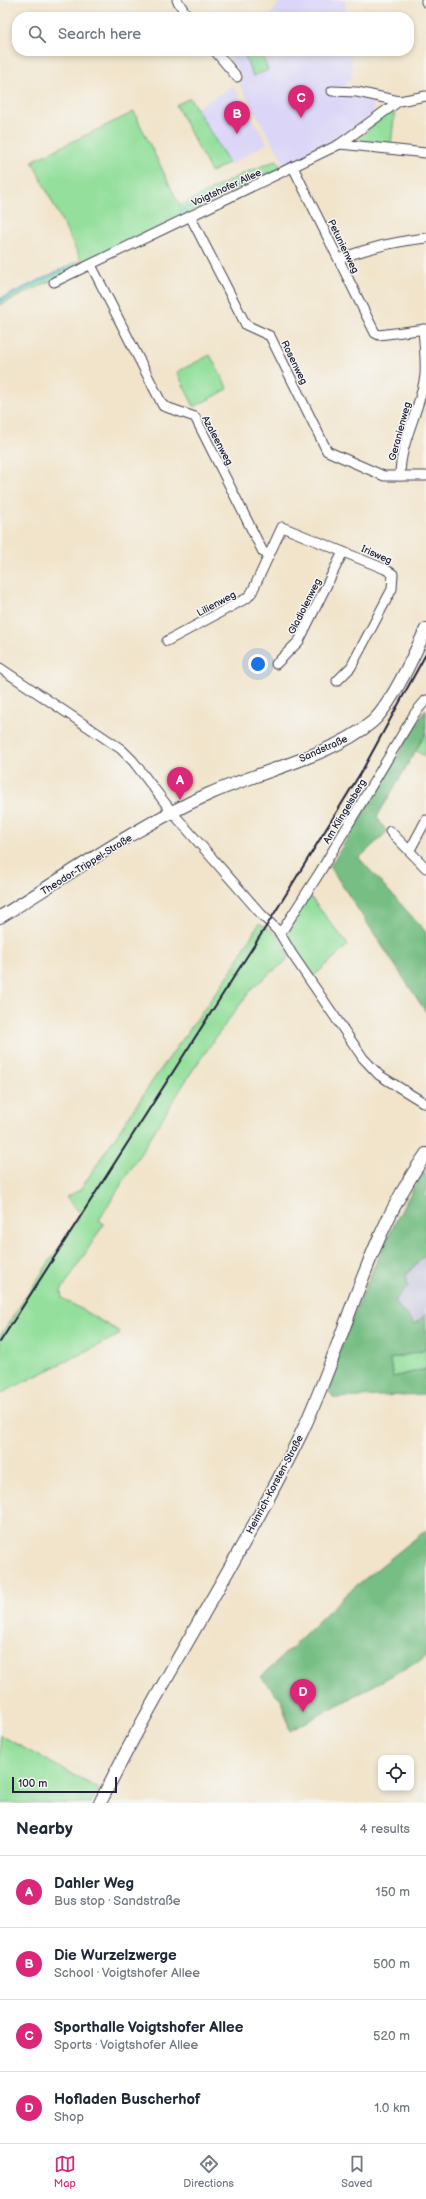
<!DOCTYPE html>
<html lang="en">
<head>
<meta charset="utf-8">
<style>
  :root { --surface:#fff; --page:#f6f6f7; --text:#1f2937; --muted:#747a83; --line:#e0e1e3; --accent:#db2777 }
  body { margin:0; font-family:"Balsamiq Sans",sans-serif; background:var(--page); color:var(--text) }
  .controls { position:absolute; right:12px; bottom:12px; display:grid; overflow:hidden; border-radius:8px; box-shadow:0 2px 6px #0003 }
  .controls button { width:36px; height:36px; display:grid; place-items:center; padding:0; border:0; border-bottom:1px solid var(--line); background:var(--surface); color:var(--text); font:20px sans-serif }
  .scale { position:absolute; left:12px; bottom:10px; width:105px; box-sizing:border-box; padding-left:4px; border:2px solid #22223b; border-top:0; font-size:11px; line-height:14px; white-space:nowrap; color:#22223b; -webkit-text-stroke:3px #f6f6f2; paint-order:stroke }
  .you { position:absolute; left:258px; top:664px; width:14px; height:14px; margin:-10px; border:3px solid #fff; border-radius:50%; background:#1a73e8; box-shadow:0 0 0 6px #1a73e833 }
  .badge { display:grid; place-items:center; width:26px; height:26px; border-radius:50%; background:var(--accent); color:#fff; font-size:13px; font-weight:700 }
  .pin { position:absolute; translate:-50% -33px; filter:drop-shadow(0 1px 2px #0008) }
  .pin::after { content:''; position:absolute; top:21px; width:14px; height:12px; background:inherit; clip-path:polygon(0 0,100% 0,50% 100%) }
  .list { margin:0; padding:0; list-style:none }
  h2 { display:flex; justify-content:space-between; align-items:center; height:52px; margin:0; padding:0 16px; font-size:17px }
  h2 small { font-size:13px; font-weight:400; color:var(--muted) }
  .list li { display:grid; grid-template-columns:26px 1fr auto; gap:12px; align-items:center; box-sizing:border-box; height:72px; padding:0 16px; border-top:1px solid var(--line) }
  .list b { display:block; font-size:15px; white-space:nowrap }
  .list p { margin:0; font-size:13px; white-space:nowrap; color:var(--muted) }
  .list em { font-size:13px; font-style:normal; color:var(--muted) }
  .icon { flex:none; width:22px; height:22px; fill:none; stroke:currentColor; stroke-width:2; stroke-linecap:round; stroke-linejoin:round }
  .map { position:relative; flex:none; width:426px; height:1803px; overflow:hidden }
  .search { position:absolute; background:var(--surface); box-shadow:0 2px 6px #0003; left:12px; right:12px; top:12px; height:44px; display:flex; align-items:center; gap:10px; box-sizing:border-box; padding:0 14px; border-radius:16px; color:var(--muted); font-size:15px }
  .sheet { height:340px; background:var(--surface) }
  nav { display:flex; justify-content:space-around; align-items:center; box-sizing:border-box; height:56px; border-top:1px solid var(--line); background:var(--surface); font-size:11px; color:var(--muted) }
  nav a { display:grid; justify-items:center; gap:2px }
  nav .on { color:var(--accent) }
  .map>svg:first-child { display:block }
  .built { fill:#dbd6f7 }
  .industrial { fill:#c1c2dd }
  .green { fill:#93df9b; stroke:#5a806b }
  .forest { fill:#76be83; stroke:#4c705f }
  .lines { fill:none; stroke-linecap:round; stroke-linejoin:round }
  .stream { stroke:#58b4d6; stroke-width:2 }
  .street-casing { stroke:#413f51; stroke-width:11 }
  .secondary-casing { stroke:#413f51; stroke-width:14 }
  .street { stroke:#fff; stroke-width:9 }
  .secondary { stroke:#fff; stroke-width:12 }
  .rail { stroke:#22223b; stroke-width:2 }
  .labels { text-anchor:middle; stroke-width:3; stroke-linejoin:round; paint-order:stroke }
  .street-label { font-size:10px; fill:#22223b; stroke:#f6f6f2 }
</style>
</head>
<body>
<div class="map">
<svg width="426" height="1803" viewBox="0 0 426 1803">
  <rect width="100%" height="100%" fill="#f6f6f2"/>
  <filter id="ink" filterUnits="userSpaceOnUse"><feTurbulence type="fractalNoise" baseFrequency=".025" numOctaves="2"/><feDisplacementMap in="SourceGraphic" scale="8" xChannelSelector="R" yChannelSelector="G"/><feConvolveMatrix kernelMatrix="1 2 1 2 8 2 1 2 1" color-interpolation-filters="sRGB"/></filter>
  <filter id="wash" filterUnits="userSpaceOnUse"><feTurbulence type="fractalNoise" baseFrequency=".012" numOctaves="4" result="noise"/><feDisplacementMap in="SourceGraphic" scale="16" xChannelSelector="R" yChannelSelector="G"/><feGaussianBlur stdDeviation="0.9" result="paint"/><feColorMatrix in="noise" values="0 0 0 0 0 0 0 0 0 0 0 0 0 0 0 0 0 1.4 0 .05"/><feComposite in="paint" operator="in"/></filter>
  <g filter="url(#wash)">
    <rect width="100%" height="100%" fill="#f1e4cb"/>
    <!-- built -->
    <g class="built">
      <polygon points="281,0 345,0 347,17 269,17"/>
      <polygon points="237,51 351,51 352,81 347,81 346,87 331,88 353,95 353,97 373,101 373,113 347,135 285,165 240,85 243,76 229,59"/>
      <polygon points="233,86 267,143 230,165 196,108"/>
    </g>
    <!-- industrial -->
    <polygon class="industrial" points="426,1254 426,1314 415,1324 394,1302 408,1286 405,1276"/>
    <!-- green -->
    <g class="green">
      <polygon points="246,51 260,51 268,70 253,76 243,52"/>
      <polygon points="190,98 229,163 211,172 176,105"/>
      <polygon points="395,109 391,145 359,143 358,140 383,115"/>
      <polygon points="134,112 180,206 242,174 277,160 281,169 83,264 32,161"/>
      <polygon points="78,261 81,266 0,305 0,299"/>
      <polygon points="210,355 228,389 194,407 177,372"/>
      <polygon points="426,733 426,757 415,750"/>
      <polygon points="308,894 348,945 314,976 283,935"/>
      <polygon points="259,923 278,935 289,955 285,962 264,978 251,990 224,1026 190,1074 99,1220 104,1224 61,1291 62,1298 120,1332 119,1335 0,1394 0,1336 81,1214 66,1197 80,1190 151,1083 230,973"/>
      <polygon points="426,1350 426,1369 392,1377 390,1359"/>
      <polygon points="0,1735 99,1789 91,1803 0,1803"/>
    </g>
    <!-- forest -->
    <g class="forest">
      <polygon points="426,709 426,733 377,817 387,832 359,858 426,932 426,1012 330,867"/>
      <path d="M423,1172h3v82l-21,22 3,10 -14,16 21,22 11,-10v36l-36,9 3,18 33,-8v25l-92,4 -9,-11c29,-74 57,-147 98,-215z"/>
      <polygon points="426,1530 426,1657 290,1731 281,1700 261,1677 346,1594"/>
    </g>
    <g class="lines">
      <!-- stream -->
      <g class="stream">
        <polyline points="180,211 260,174"/>
        <polyline points="0,301 69,267"/>
      </g>
    </g>
  </g>
  <g filter="url(#ink)">
    <g class="lines">
      <defs>
        <g id="street">
          <polyline points="177,0 188,17"/>
          <polyline points="426,0 426,2"/>
          <polyline points="215,51 237,77"/>
          <polyline points="332,91 357,92 399,101"/>
          <polyline points="340,144 426,153"/>
          <polyline points="293,167 375,333 379,335 426,329"/>
          <polyline points="190,216 246,325 270,336 327,451 384,476 426,476"/>
          <path d="M339,259c29,-11 56,-18 87,-21"/>
          <polyline points="91,265 163,406 195,417 263,552 269,554"/>
          <polyline points="54,282 340,144 399,101 426,96"/>
          <path d="M400,476c0,-35 21,-67 25,-101 1,-15 -1,-31 -2,-46"/>
          <polyline points="167,641 247,598 252,592 282,527 385,569 393,574 392,589 351,667 337,681"/>
          <polyline points="276,664 299,641 343,552"/>
          <polyline points="0,668 121,749 133,761 172,812 261,914 279,932 292,954 363,1058 379,1075 426,1104"/>
          <polyline points="390,831 426,868"/>
          <polyline points="410,850 426,820"/>
          <polyline points="279,932 284,928 320,872 415,713 426,700"/>
        </g>
        <g id="secondary">
          <path d="M0,917c69,-42 135,-90 209,-123 48,-22 123,-38 163,-72 19,-16 43,-69 54,-93"/>
          <path d="M100,1803c62,-126 140,-243 201,-369 44,-92 65,-196 125,-280"/>
        </g>
      </defs>
      <!-- street casing -->
      <use href="#street" class="street-casing"/>
      <!-- secondary casing -->
      <use href="#secondary" class="secondary-casing"/>
      <!-- street -->
      <use href="#street" class="street"/>
      <!-- secondary -->
      <use href="#secondary" class="secondary"/>
      <!-- rail -->
      <polyline class="rail" points="0,1342 269,922 363,769 426,654"/>
    </g>
  </g>
  <g class="labels">
    <!-- street labels -->
    <g class="street-label">
      <text transform="translate(226 187) rotate(-25)" y="4">Voigtshofer Allee</text>
      <text transform="translate(344 246) rotate(64)" y="4">Petunienweg</text>
      <text transform="translate(295 362) rotate(64)" y="4">Rosenweg</text>
      <text transform="translate(399 431) rotate(-75)" y="4">Geranienweg</text>
      <text transform="translate(218 440) rotate(62)" y="4">Azaleenweg</text>
      <text transform="translate(377 554) rotate(24)" y="4">Irisweg</text>
      <text transform="translate(216 603) rotate(-28)" y="4">Lilienweg</text>
      <text transform="translate(304 606) rotate(-63)" y="4">Gladiolenweg</text>
      <text transform="translate(323 748) rotate(-24)" y="4">Sandstraße</text>
      <text transform="translate(344 811) rotate(-59)" y="4">Am Klingelsberg</text>
      <text transform="translate(86 864) rotate(-32)" y="4">Theodor-Trippel-Straße</text>
      <text transform="translate(274 1484) rotate(-62)" y="4">Heinrich-Korsten-Straße</text>
    </g>
  </g>
</svg>
<div class="controls">
<button><svg class="icon" aria-label="locate" viewBox="0 0 24 24"><circle cx="12" cy="12" r="6"/><path d="M12 2v4M12 18v4M2 12h4M18 12h4"/></svg></button>
</div>
<div class="scale">100 m</div>
<div class="you"></div>
<div class="pin badge" style="left:180px;top:800px">A</div>
<div class="pin badge" style="left:237px;top:134px">B</div>
<div class="pin badge" style="left:301px;top:118px">C</div>
<div class="pin badge" style="left:303px;top:1712px">D</div>
<div class="search"><svg class="icon" aria-label="search" viewBox="0 0 24 24"><circle cx="10" cy="10" r="6"/><path d="M15 15l6 6"/></svg>Search here</div>
</div>
<section class="sheet">
<h2>Nearby<small>4 results</small></h2>
<ul class="list">
<li><span class="badge">A</span><div><b>Dahler Weg</b><p>Bus stop · Sandstraße</p></div><em>150 m</em></li>
<li><span class="badge">B</span><div><b>Die Wurzelzwerge</b><p>School · Voigtshofer Allee</p></div><em>500 m</em></li>
<li><span class="badge">C</span><div><b>Sporthalle Voigtshofer Allee</b><p>Sports · Voigtshofer Allee</p></div><em>520 m</em></li>
<li><span class="badge">D</span><div><b>Hofladen Buscherhof</b><p>Shop</p></div><em>1.0 km</em></li>
</ul>
</section>
<nav>
<a class="on"><svg class="icon" aria-label="map" viewBox="0 0 24 24"><path d="M3 6l6-2 6 2 6-2v14l-6 2-6-2-6 2zM9 4v14M15 6v14"/></svg>Map</a>
<a><svg class="icon" aria-label="directions" viewBox="0 0 24 24"><path d="M12 3l9 9-9 9-9-9zM9 14v-3h6M13 9l2 2-2 2"/></svg>Directions</a>
<a><svg class="icon" aria-label="saved" viewBox="0 0 24 24"><path d="M7 4h10v16l-5-4-5 4z"/></svg>Saved</a>
</nav>
</body>
</html>
